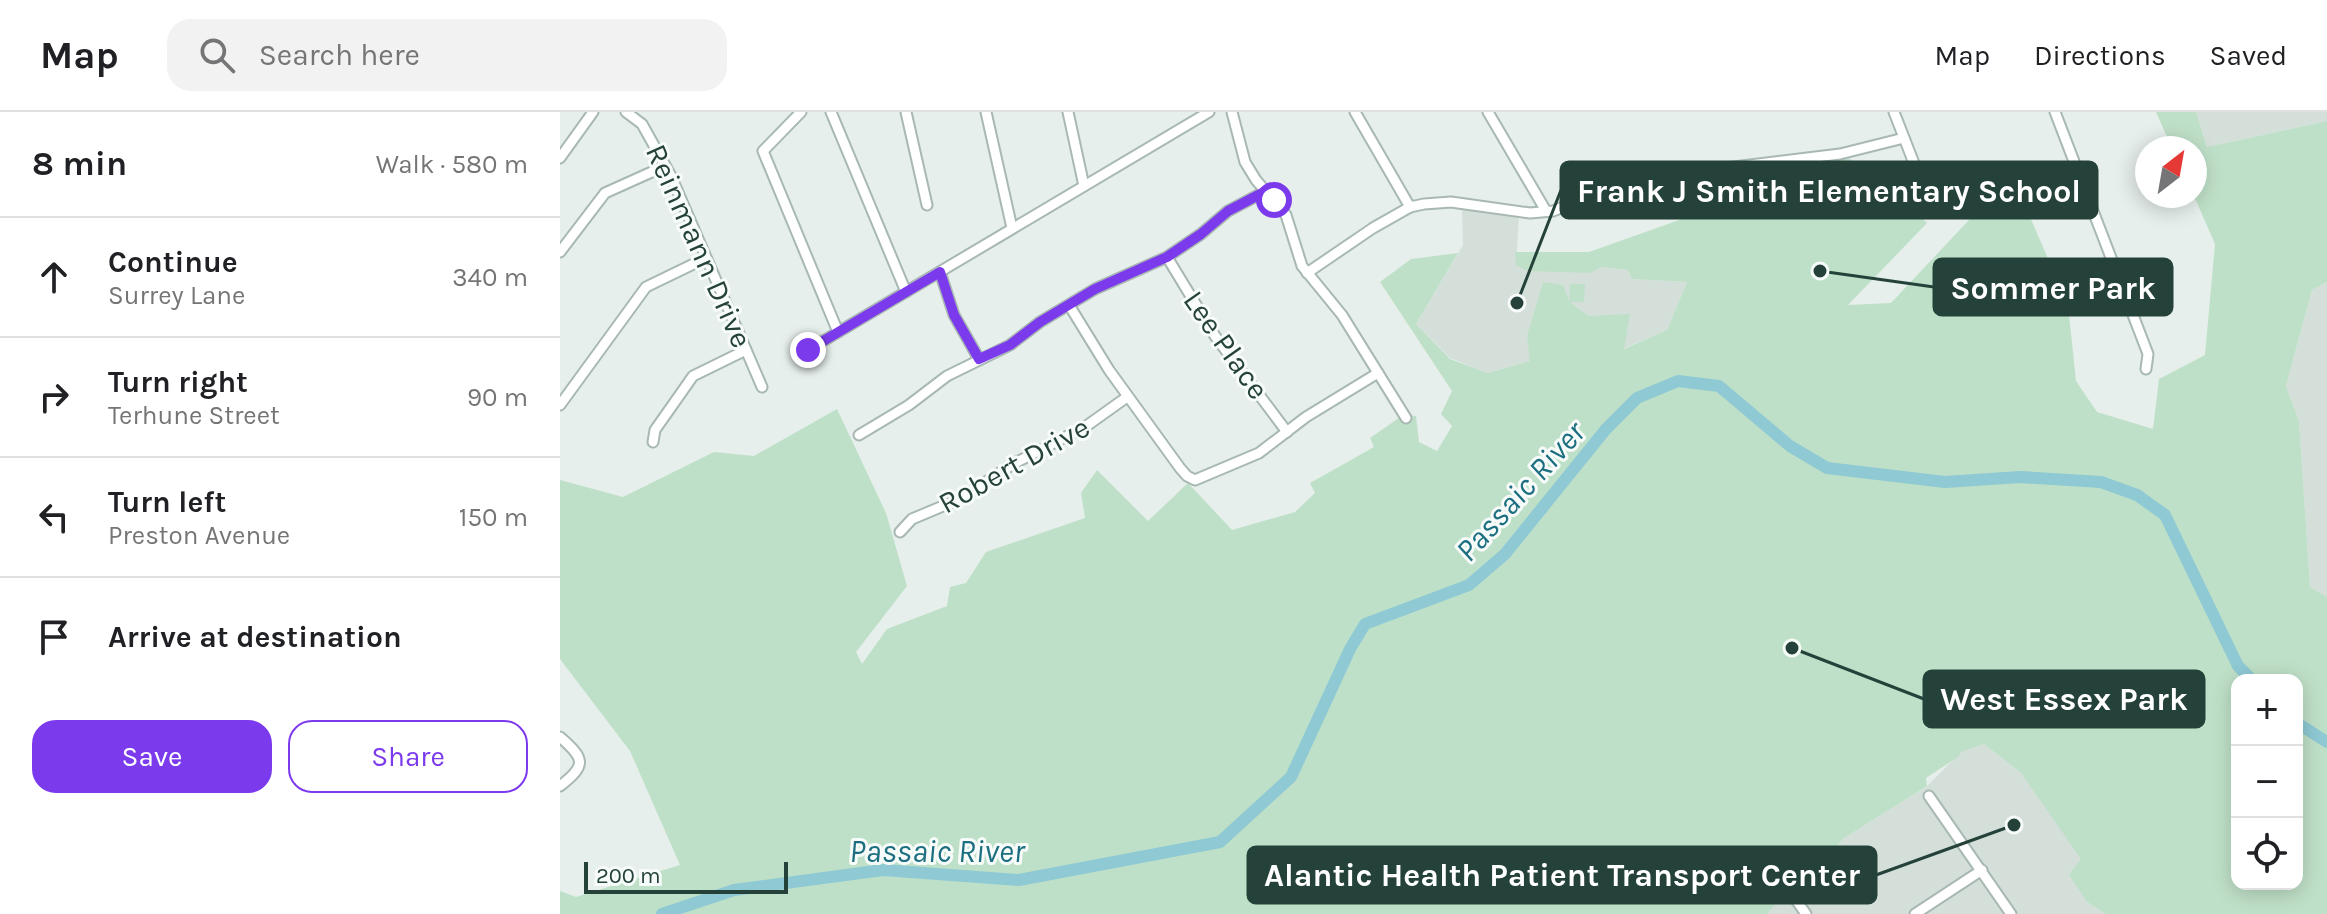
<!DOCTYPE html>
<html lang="en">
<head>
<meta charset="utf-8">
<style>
  :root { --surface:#fff; --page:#f2f2f2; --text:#202124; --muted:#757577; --line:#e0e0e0; --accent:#7c3aed }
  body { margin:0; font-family:Karla,sans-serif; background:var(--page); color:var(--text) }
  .controls { position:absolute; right:24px; bottom:24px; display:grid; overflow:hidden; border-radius:16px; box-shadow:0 4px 20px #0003 }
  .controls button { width:72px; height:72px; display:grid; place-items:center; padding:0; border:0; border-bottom:2px solid var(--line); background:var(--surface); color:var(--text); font:40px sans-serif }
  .compass { position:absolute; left:1575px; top:24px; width:72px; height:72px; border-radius:50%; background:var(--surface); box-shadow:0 4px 20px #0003; rotate:31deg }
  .scale { position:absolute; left:24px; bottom:20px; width:204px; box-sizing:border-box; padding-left:8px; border:4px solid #24423a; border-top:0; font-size:22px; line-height:28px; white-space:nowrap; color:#24423a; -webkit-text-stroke:6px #f7fbf9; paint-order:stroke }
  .stop { position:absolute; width:24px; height:24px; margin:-18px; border:6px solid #7c3aed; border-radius:50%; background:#fff }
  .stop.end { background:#7c3aed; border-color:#fff; box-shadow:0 2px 8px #0008 }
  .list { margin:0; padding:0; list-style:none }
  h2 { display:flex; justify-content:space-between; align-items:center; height:104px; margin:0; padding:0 32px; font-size:34px }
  h2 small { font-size:26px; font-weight:400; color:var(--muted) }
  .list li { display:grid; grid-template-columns:52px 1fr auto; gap:24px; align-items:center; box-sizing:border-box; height:120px; padding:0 32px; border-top:2px solid var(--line) }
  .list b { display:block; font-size:30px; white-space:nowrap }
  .list p { margin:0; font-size:26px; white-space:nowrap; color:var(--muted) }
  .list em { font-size:26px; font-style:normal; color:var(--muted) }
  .actions { display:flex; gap:16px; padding:24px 32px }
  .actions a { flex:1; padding:18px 0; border:2px solid var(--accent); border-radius:24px; text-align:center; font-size:28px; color:var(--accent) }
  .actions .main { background:var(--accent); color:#fff }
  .icon { flex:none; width:44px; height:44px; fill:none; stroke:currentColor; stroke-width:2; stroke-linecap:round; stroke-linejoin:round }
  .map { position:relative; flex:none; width:1767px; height:802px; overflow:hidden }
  header { display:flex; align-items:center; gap:48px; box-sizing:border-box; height:112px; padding:0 40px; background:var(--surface); border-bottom:2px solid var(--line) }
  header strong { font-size:38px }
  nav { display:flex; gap:44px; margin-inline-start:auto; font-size:28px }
  .search { width:560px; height:72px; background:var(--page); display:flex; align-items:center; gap:20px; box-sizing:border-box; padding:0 28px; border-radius:24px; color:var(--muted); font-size:30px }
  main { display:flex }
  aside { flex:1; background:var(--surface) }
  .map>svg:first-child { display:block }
  .built { fill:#d4dfda }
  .green { fill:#bfe0c8; fill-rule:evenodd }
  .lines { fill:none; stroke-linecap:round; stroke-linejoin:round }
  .river { stroke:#8ec9d4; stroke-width:12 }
  .minor-casing { stroke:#a8b8b2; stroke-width:13 }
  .minor { stroke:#fff; stroke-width:9 }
  .route { stroke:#7c3aed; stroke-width:10 }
  .labels { text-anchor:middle; stroke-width:6; stroke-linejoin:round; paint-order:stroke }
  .street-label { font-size:30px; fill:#24423a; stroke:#f7fbf9 }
  .water-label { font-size:32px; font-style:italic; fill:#1c6f80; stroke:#f7fbf9 }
  .leader { fill:none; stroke:#24423a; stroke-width:3 }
  .callout-dot { fill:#24423a; stroke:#f7fbf9; stroke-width:3 }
  .callout { fill:#24423a; stroke:#24423a; stroke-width:3 }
  .callout-label { font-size:32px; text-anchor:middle; font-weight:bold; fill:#fff }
</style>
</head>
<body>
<header>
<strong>Map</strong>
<div class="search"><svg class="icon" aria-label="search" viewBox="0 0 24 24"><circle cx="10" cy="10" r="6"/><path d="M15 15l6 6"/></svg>Search here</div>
<nav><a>Map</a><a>Directions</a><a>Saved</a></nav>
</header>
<main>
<aside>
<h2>8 min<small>Walk · 580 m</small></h2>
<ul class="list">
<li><svg class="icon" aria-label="ahead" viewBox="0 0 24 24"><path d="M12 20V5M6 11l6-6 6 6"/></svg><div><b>Continue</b><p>Surrey Lane</p></div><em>340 m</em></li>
<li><svg class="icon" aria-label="right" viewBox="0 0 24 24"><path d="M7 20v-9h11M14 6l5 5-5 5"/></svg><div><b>Turn right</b><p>Terhune Street</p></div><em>90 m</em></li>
<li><svg class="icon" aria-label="left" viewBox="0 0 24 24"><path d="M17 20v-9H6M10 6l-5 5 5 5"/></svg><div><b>Turn left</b><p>Preston Avenue</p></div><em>150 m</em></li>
<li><svg class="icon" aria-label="arrive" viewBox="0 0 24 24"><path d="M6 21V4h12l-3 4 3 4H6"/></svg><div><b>Arrive at destination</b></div></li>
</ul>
<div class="actions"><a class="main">Save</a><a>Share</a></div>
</aside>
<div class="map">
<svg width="1767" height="802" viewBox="0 0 1767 802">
  <rect width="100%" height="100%" fill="#e6efeb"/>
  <!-- built -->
  <g class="built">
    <polygon points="1636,0 1767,0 1767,9 1647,35"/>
    <polygon points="902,97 959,105 956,153 1041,155 1068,158 1073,167 1127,170 1107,218 1063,237 1029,204 1006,187 967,224 971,249 928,261 890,246 856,212 903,133"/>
    <polygon points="1767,170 1767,485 1750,475 1739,309 1726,274 1752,178"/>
    <polygon points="1424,632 1461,661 1522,746 1527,790 1546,802 1207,802 1218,790 1242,774 1284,726 1367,674 1401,640"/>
  </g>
  <!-- green -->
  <path class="green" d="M1596,0h40l11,35 120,-26v161l-15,8 -26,96 13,35 11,166 17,10v317h-221l-19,-12 -18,-27 12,-16 -60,-86 -37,-29 -23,8 -3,5 -32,21 1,8 -83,52 -42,48 -25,17 -10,11h-1207v-23l16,6 104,-32 -50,-114 -70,-92v-179l63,17 91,-45 40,4 83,-47 49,104 21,73 -51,66 6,12 25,-35 60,-23 3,-19 16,-4 20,-31 99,-34 -4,-25 16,-23 51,51 40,-38 44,47 63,-18 20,-19 -5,-10 64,-36 -4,-9 33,-23 13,1 3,26 18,9 15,-25 -11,-12 11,-23 -72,-109 31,-23 47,-6 -42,71 34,35 38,14 42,-12 -3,-25 16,-54 20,3 6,16 1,-17h15l-1,18h-14l19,14 41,-2 -6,35 43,-19 20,-48 -55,-3 -4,-9 -27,-3 -11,6 -62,-2 -12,-6 -1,-13h74l93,-33 94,-2 16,-19 32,-5 7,8 25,-4 -2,-19 -19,-2 -1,-18 16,1 35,32 26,-14 4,11 -36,23 27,-8 21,20 -79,82 43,-2 124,-132 6,25 47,109 8,76 21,31 56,17 6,-50 46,-24 10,-111 -21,-48 1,-48h-23zM1677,568h60v204h-60z"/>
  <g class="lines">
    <!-- river -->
    <g class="river">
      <polyline points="1737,611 1767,630"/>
      <polyline points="102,802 174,778 323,758 459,768 660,730 731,665 790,537 805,512 909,473 945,442 1046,317 1077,286 1118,269 1159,274 1230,334 1267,356 1385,370 1460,365 1541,370 1577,383 1605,403 1678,554 1692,568"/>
    </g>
    <defs>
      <g id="minor">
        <polyline points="66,0 82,12 111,64 202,275"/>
        <polyline points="241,0 203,39 278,220"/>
        <polyline points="271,0 346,180"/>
        <polyline points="346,0 367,93"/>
        <polyline points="426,0 452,116"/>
        <polyline points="508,0 524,74"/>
        <polyline points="672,0 685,50 696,68 726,103 742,154 782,203 846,306"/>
        <polyline points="795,0 850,95"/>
        <polyline points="928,0 986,99"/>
        <polyline points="1334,0 1364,77 1362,94"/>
        <polyline points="1495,0 1588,242 1586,257"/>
        <polyline points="0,46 33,0"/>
        <polyline points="0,140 45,81 105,54"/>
        <polyline points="607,145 655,224 727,320"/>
        <polyline points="380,160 394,203 419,247"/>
        <polyline points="747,161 813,116 850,95 864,92 891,90 970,101 993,99 1075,67 1280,42 1344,26"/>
        <polyline points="509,193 549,258 620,356 627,364 635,368 699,341 746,305 818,261"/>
        <polyline points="248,238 649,0"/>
        <polyline points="0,293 86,175 146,146"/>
        <polyline points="299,323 349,293 387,264 450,233 480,210 535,177 607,145 641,122 668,99 706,79"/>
        <polyline points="93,330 95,318 133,264 186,238"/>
        <polyline points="340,420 352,407 402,386 453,352 525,315 567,285"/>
        <path d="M0,625c25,22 27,28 0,49"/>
        <polyline points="1369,684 1451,802"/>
        <polyline points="1234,785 1246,802"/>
        <polyline points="1355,802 1422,758"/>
      </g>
    </defs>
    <!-- minor casing -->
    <use href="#minor" class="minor-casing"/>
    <!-- minor -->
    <use href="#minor" class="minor"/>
  </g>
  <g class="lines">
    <!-- route -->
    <polyline class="route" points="248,238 380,160 394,203 419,247 450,233 480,210 535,177 607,145 641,122 668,99 706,79 714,88"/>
  </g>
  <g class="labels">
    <!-- street labels -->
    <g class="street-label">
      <text transform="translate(139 134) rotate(66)" y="10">Reinmann Drive</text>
      <text transform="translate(666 233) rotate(55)" y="10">Lee Place</text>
      <text transform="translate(454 353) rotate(-29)" y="10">Robert Drive</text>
    </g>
    <!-- water labels -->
    <g class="water-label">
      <text transform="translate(960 379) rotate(-48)" y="11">Passaic River</text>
      <text x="377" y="750">Passaic River</text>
    </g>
  </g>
  <!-- callouts -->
  <path class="leader" d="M957 191L1001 78M1260 159L1374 175M1232 536L1364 587M1454 713L1316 763"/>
  <g class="callout-dot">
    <circle cx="957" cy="191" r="8"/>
    <circle cx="1260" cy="159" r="8"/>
    <circle cx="1232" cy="536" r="8"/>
    <circle cx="1454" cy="713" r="8"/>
  </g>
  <g class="callout">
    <rect x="1001" y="50" width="536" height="56" rx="8"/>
    <rect x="1374" y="147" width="238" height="56" rx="8"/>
    <rect x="1364" y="559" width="280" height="56" rx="8"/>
    <rect x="688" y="735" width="628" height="56" rx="8"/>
  </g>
  <g class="callout-label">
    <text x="1269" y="90">Frank J Smith Elementary School</text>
    <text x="1493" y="187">Sommer Park</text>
    <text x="1504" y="598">West Essex Park</text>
    <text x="1002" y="774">Alantic Health Patient Transport Center</text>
  </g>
</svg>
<div class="controls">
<button>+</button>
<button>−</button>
<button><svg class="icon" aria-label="locate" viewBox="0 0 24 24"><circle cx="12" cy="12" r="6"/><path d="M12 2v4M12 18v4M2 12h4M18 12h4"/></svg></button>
</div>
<svg class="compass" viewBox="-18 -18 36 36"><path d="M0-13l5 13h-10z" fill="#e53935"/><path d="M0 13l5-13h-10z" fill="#757577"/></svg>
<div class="scale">200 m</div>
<div class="stop" style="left:714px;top:88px"></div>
<div class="stop end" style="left:248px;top:238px"></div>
</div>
</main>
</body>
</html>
